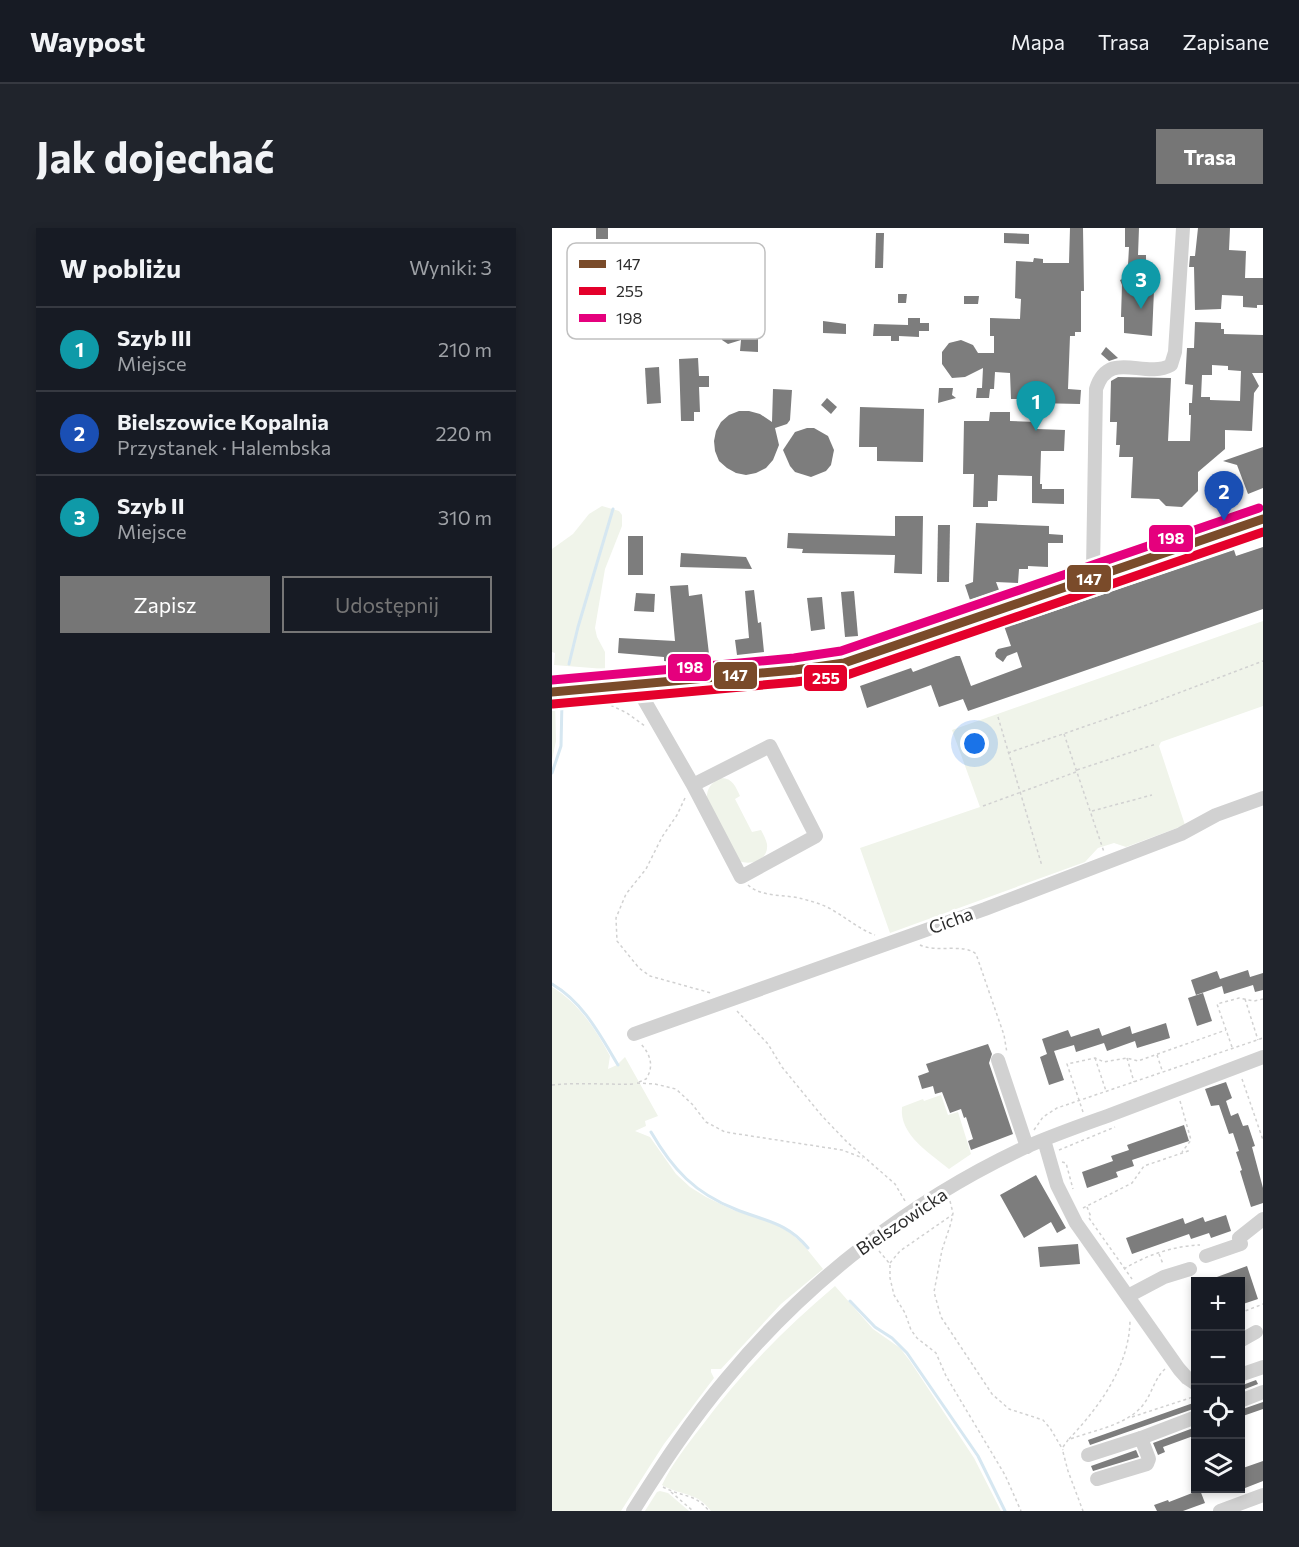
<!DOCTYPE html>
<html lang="pl">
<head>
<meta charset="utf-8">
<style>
  :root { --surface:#171b24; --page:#20242c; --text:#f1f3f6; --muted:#9ea1a6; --line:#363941; --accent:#767676 }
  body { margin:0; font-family:Commissioner,sans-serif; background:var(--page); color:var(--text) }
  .controls { position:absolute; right:18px; bottom:18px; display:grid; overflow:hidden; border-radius:0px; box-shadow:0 3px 9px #0003 }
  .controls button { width:54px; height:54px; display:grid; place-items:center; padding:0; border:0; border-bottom:2px solid var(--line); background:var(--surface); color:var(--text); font:30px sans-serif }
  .you { position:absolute; left:423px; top:516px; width:21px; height:21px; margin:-15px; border:4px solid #fff; border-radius:50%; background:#1a73e8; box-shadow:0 0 0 9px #1a73e833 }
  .badge { display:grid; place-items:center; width:39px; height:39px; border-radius:50%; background:var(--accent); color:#fff; font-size:20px; font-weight:700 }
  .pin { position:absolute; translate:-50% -50px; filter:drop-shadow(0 2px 3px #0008) }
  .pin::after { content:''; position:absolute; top:32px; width:21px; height:18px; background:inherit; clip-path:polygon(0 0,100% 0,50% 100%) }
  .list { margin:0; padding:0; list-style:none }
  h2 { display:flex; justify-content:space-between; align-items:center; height:78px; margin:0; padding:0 24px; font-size:26px }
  h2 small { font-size:20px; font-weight:400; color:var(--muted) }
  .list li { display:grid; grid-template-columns:39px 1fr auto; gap:18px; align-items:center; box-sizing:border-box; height:84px; padding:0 24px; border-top:2px solid var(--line) }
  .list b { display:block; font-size:22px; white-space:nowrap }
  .list p { margin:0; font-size:20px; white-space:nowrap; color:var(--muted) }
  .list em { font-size:20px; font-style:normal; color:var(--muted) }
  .actions { display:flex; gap:12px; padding:18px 24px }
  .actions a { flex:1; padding:14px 0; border:2px solid var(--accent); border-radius:0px; text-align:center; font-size:21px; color:var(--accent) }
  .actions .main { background:var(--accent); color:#fff }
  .icon { flex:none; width:33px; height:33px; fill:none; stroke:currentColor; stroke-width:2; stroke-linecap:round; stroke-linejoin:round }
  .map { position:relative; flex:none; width:711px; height:1283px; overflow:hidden; border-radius:0px }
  header { display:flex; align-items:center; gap:36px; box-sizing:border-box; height:84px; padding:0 30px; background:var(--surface); border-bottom:2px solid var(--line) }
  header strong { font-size:28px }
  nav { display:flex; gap:33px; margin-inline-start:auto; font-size:21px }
  .intro { display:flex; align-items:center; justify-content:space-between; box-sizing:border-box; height:144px; padding:0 36px }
  h1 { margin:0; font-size:42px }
  .button { padding:15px 27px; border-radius:0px; background:var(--accent); color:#fff; font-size:21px; font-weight:700 }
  main { display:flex; gap:36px; padding:0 36px }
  aside { flex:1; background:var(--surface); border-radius:0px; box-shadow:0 3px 9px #0003 }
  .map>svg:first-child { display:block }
  .green { fill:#f0f4ea }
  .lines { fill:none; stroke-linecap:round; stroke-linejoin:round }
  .stream { stroke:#d6e7f1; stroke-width:3 }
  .building { fill:#7d7d7d; fill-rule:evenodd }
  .path { stroke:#d1d1d1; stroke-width:1.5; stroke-dasharray:3 3; stroke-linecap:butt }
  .minor { stroke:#d1d1d1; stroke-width:14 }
  .bus-1-casing { stroke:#fff; stroke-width:14 }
  .bus-2-casing { stroke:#fff; stroke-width:14 }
  .bus-3-casing { stroke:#fff; stroke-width:14 }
  .bus-1 { stroke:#7a4b2a; stroke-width:9 }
  .bus-2 { stroke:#e4002b; stroke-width:9 }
  .bus-3 { stroke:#e5007d; stroke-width:9 }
  .labels { text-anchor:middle; stroke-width:6; stroke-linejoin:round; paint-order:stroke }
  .street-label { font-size:18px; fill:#2c2c2c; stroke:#fff }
  .key { fill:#fff; stroke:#c0c0c0; stroke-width:1.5 }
  .key-label { font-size:16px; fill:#2c2c2c }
  .line-badge { stroke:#fff; stroke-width:2 }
  .badge-label { font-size:16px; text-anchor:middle; font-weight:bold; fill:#fff }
</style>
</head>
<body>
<header>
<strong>Waypost</strong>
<nav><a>Mapa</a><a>Trasa</a><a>Zapisane</a></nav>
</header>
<div class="intro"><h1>Jak dojechać</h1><a class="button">Trasa</a></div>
<main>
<aside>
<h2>W pobliżu<small>Wyniki: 3</small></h2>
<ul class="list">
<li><span class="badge" style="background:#0f9aa8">1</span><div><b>Szyb III</b><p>Miejsce</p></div><em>210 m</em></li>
<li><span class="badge" style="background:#1a4fb4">2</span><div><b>Bielszowice Kopalnia</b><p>Przystanek · Halembska</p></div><em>220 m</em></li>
<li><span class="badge" style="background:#0f9aa8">3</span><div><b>Szyb II</b><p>Miejsce</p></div><em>310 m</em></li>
</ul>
<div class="actions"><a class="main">Zapisz</a><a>Udostępnij</a></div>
</aside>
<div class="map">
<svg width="711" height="1283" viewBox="0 0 711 1283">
  <rect width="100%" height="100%" fill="#fff"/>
  <!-- green -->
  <g class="green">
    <polygon points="50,278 67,283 70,287 70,298 53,341 43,400 45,409 53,424 53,441 2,437 3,425 0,424 0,321 21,306 37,286"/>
    <polygon points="711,393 711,478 609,514 607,518 633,597 574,619 562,615 546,620 533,634 338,705 308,620 428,579 400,502"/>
    <polygon points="0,472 3,472 4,513 0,532"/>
    <path d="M168,550c12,-1 16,9 20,18l-5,3 17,33 9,-2c2,4 5,9 6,14 2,16 -16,22 -28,17l-32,-59c-1,-13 3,-18 13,-24z"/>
    <path d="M0,759c27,16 44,43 58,69l-2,13 9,-4 8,-8 33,59 -13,5 1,5 -11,5 15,6 26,37 14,13 16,10 27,13 43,14 14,9 12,10 21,26 -42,35 -60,65h-10v3l3,6 -50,66 -43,67h-69z"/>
    <path d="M389,867l7,20 10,-3 13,42 -22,15c-19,-16 -50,-34 -47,-62l21,-8 1,2z"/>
    <path d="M283,1058l38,43 27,19 10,13 64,97 27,53h-290c-15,-20 -30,-15 -49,-26 10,-21 25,-40 39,-58 39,-53 84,-99 134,-141z"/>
    <polygon points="108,1263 116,1265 137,1283 93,1283 105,1264"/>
  </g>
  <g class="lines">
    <!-- stream -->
    <g class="stream">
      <polyline points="17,436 26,399 61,281"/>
      <polyline points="0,545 9,518 10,473"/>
      <path d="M0,756c31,18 48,51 66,81"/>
      <path d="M99,904c22,38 44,61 84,77 29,12 52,13 73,39"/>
      <polyline points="298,1073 323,1099 340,1110 355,1125 426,1228 453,1283"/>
    </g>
  </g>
  <!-- building -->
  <g class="building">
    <rect x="44" y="0" width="12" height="11"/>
    <polygon points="518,0 531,0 532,63 529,63 529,104 523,104 523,108 518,108 516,161 529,162 528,176 483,175 483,173 475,171 459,171 458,145 443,144 442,161 438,161 437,170 424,170 425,160 430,160 431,140 413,149 400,150 390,136 390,124 397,115 409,112 421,117 426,125 442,125 442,108 438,108 438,90 468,91 469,71 463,70 464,33 481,34 482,30 491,31 491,35 517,35"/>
    <polygon points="573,0 587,0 586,27 594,27 594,36 597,36 597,61 602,62 600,108 572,105 572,89 569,89 570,57 568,52 575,49 576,37 577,19 573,19"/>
    <polygon points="646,0 678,0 677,22 694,23 693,50 711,50 711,77 705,77 705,80 691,79 691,68 670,67 669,81 643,82 642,39 637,39 638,28 643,28"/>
    <polygon points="324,5 332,5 331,40 323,40"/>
    <polygon points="452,5 477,6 477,16 452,15"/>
    <polygon points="346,66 355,66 354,75 346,75"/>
    <polygon points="412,68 427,68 426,76 412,76"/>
    <polygon points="356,90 368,90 368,95 377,95 377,103 367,103 367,109 347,108 347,113 339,113 339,108 321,108 322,96 356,97"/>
    <polygon points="271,93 294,96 294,106 271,105"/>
    <path d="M643,94l26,1v6h3v5l39,1v38h-11l7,13 -5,7 -2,38 -27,-1v19l-27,23v19l-16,16 -16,-1 -7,-7 -28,-1 2,-41h-14l1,-12h-4l1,-23h-7l1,-41 7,-4 53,1 -3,63h22l1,-26h-2v-12h3l1,-18 -8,-1 2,-36h7zM660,137l16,1v4l13,1 -1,30 -30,-1v-3h-9l1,-22h10z"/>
    <polygon points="196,98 201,98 203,100 204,110 206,110 206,124 188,123 189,112 176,116 170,112 169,107 173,101 181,101 190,109"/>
    <polygon points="554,119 566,130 557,133 549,126"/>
    <polygon points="146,130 147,148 157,148 157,159 147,159 148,184 142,184 142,193 129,193 127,131"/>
    <polygon points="107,139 109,175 95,176 93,140"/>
    <polygon points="387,160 401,160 400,167 404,170 386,175"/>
    <polygon points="221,161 240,162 238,192 235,196 223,200 227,217 221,232 214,240 204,245 194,247 184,245 175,240 167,233 163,223 162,213 164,203 169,194 177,187 187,183 197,183 208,186 220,194"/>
    <polygon points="275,170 285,179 279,186 269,177"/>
    <polygon points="308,179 372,181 371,234 325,233 325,219 307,219"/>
    <polygon points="438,184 458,184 458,193 485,194 485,201 513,202 512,223 489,223 488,256 490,256 490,261 512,261 512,276 480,275 480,248 446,247 445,273 436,273 436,279 421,279 422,246 411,246 412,193 437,193"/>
    <polygon points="255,200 262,200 276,208 282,222 279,237 274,243 259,249 243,244 238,238 231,222 243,204"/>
    <polygon points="711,219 711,260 696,266 685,237 671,233"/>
    <polygon points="343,288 371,288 370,346 342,345 343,327 250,325 251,321 235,320 236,305 343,308"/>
    <polygon points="424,295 497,298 497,306 511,307 511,315 496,315 496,339 476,338 476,341 467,341 466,355 444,354 447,362 418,372 413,357 421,354"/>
    <polygon points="386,297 398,297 397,354 385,354"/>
    <rect x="76" y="308" width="15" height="39"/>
    <polygon points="711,319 711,381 416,483 411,471 387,479 379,457 315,480 308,458 359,440 361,444 404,428 408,428 419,458 470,439 465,424 455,428 451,434 444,429 443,425 446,421 459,418 451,395 459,392 461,397 682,322 684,328"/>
    <polygon points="129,325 194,329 200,341 128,339"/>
    <polygon points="136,357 137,368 150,366 157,426 141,428 141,430 121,429 120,434 112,433 112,429 66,425 67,410 123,413 118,358"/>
    <polygon points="202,362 206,395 209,394 212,424 185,427 183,412 197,410 193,363"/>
    <polygon points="302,363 306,408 293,409 289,364"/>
    <polygon points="84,365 103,366 102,384 82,383"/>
    <polygon points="270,369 273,401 259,403 255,370"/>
    <polygon points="696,742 698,749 711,745 711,762 703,764 701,757 672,766 670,758 644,767 639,752 665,743 668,751"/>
    <polygon points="651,765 660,793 645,798 636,770"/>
    <polygon points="614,795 618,810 585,820 583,813 555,823 552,815 524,824 522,817 502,823 512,852 497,857 488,829 495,826 490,811 516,802 519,809 547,800 550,808 578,798 580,806"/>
    <polygon points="436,816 440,826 437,835 461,906 419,922 416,913 421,911 414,889 412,890 409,881 398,885 390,864 383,866 381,858 370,861 366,848 377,844 374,836"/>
    <polygon points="674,854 680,870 674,873 679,888 686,885 691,898 696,897 703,918 700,919 711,960 711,975 699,979 688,943 690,942 684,924 687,923 681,905 677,906 667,877 659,878 653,861"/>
    <polygon points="632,897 637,913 580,932 582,938 564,944 566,949 535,960 530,944 561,933 559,928 577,922 575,917"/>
    <polygon points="484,947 514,1000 505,1005 499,994 472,1010 448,967"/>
    <polygon points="674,987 679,1003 659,1010 657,1005 639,1011 637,1006 580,1026 574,1010 631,990 633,996 651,989 653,994"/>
    <polygon points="526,1016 528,1036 488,1039 486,1019"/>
    <polygon points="695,1038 706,1071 688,1077 688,1053 654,1053"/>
    <polygon points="704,1152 706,1156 688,1163 688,1158"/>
    <polygon points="644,1174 644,1180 538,1217 536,1212"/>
    <polygon points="711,1174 711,1181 688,1189 688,1182"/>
    <polygon points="644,1199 644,1207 611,1219 613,1224 606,1227 601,1215"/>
    <polygon points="584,1222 587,1229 541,1243 539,1238"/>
    <polygon points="711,1233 711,1253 688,1262 688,1238 691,1240"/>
    <polygon points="648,1262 653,1275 631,1283 605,1283 602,1277 616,1272 617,1274"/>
  </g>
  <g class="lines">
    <!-- path -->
    <g class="path">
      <polyline points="48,472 75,485 93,498"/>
      <polyline points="446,489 490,638"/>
      <polyline points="512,506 552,624"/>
      <polyline points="456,525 592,478 711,433"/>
      <polyline points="525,542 604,516"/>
      <polyline points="133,570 125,587 110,609 94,641 74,666 64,690 65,713 87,740 98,748 159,765"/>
      <polyline points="431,578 524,544"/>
      <polyline points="540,583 600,567"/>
      <path d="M196,657c14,13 38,9 55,14 11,3 22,6 31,12 14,8 25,18 41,24"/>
      <path d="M368,717c16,8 44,-2 56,9l28,81 3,18"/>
      <polyline points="693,771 706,812"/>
      <polyline points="185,783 216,816 230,839 270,888 295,914 343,956 353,973"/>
      <polyline points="680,819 665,776 687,770 702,773 711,771"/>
      <polyline points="605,827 610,842"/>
      <polyline points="543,830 554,863"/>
      <polyline points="575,830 582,854"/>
      <polyline points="690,851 711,912"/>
      <path d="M87,854l7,-3c8,-12 5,-24 -5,-35"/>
      <polyline points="85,855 103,856 124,861 140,876 154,894 173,904 290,922 311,930"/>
      <path d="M0,857c28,-3 55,0 83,-1"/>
      <polyline points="628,873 639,912 630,924"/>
      <polyline points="531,884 515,836 543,830 552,834 575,830 586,833 674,802"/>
      <polyline points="482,902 491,889 505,880 711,810"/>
      <polyline points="507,922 563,899"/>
      <polyline points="510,934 514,935 521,961"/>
      <polyline points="398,973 401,985 399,995 390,1022 382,1064 389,1089 440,1166 457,1181 491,1192 498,1200 511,1222"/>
      <polyline points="535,979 539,989"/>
      <polyline points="531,980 580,955 592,938 639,922"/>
      <polyline points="537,990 580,1051"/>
      <polyline points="327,1023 338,1036 338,1050 342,1067 353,1085 359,1102 365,1110 384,1125 394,1148 453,1247 469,1283"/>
      <polyline points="607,1026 611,1036"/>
      <polyline points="338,1035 348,1023 400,987"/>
      <path d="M572,1041c22,-14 50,-23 76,-24"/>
      <polyline points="688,1085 711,1076"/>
      <polyline points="580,1189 644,1168"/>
      <path d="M517,1211c30,-32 60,-72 61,-118"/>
      <path d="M511,1219l5,-7c25,-10 58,-14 75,-35 9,-11 11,-26 22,-36"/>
      <polyline points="511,1224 516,1243 531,1283"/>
      <path d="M111,1259c18,10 32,6 46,24"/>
      <polyline points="119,1264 141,1283"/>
    </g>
    <!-- minor -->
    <g class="minor">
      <path d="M544,348l-3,-6 3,-181c13,-41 48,-9 75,-24l4,-13 8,-124"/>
      <polyline points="83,456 141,557 189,649 264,608 218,518 141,557"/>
      <polyline points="0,464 243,442 292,435 711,291"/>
      <polyline points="82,806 433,681 629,606 664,587 711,570"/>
      <polyline points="446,832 475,919"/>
      <polyline points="492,912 505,957 524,995 627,1141 635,1150 644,1156"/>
      <polyline points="654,1028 689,1016 687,1010 711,991"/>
      <polyline points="576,1068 612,1049 638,1041"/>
      <polyline points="688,1113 704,1104"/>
      <polyline points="688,1147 711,1139"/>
      <polyline points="688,1173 711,1164"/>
      <polyline points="536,1227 589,1210 644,1189"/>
      <polyline points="545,1251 595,1236 597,1231 589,1210"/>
      <path d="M81,1283c29,-46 59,-92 94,-133 80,-97 185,-178 299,-231 27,-12 56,-22 84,-32 51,-19 102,-39 153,-58"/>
      <polyline points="668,1283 711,1267"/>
    </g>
    <defs>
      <polyline id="bus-1" points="0,464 243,442 292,435 711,291"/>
      <polyline id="bus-2" points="1,476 244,454 295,447 711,304"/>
      <polyline id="bus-3" points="0,452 242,430 289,423 707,280"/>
    </defs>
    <!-- bus-1 casing -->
    <use href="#bus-1" class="bus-1-casing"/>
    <!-- bus-2 casing -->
    <use href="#bus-2" class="bus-2-casing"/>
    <!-- bus-3 casing -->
    <use href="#bus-3" class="bus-3-casing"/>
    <!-- bus-1 -->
    <use href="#bus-1" class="bus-1"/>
    <!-- bus-2 -->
    <use href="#bus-2" class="bus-2"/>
    <!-- bus-3 -->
    <use href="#bus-3" class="bus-3"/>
  </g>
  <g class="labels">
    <!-- street labels -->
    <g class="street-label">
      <text transform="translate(399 693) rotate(-20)" y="6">Cicha</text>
      <text transform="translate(350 994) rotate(-34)" y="6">Bielszowicka</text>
    </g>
  </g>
  <!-- legend -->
  <rect x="15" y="15" width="198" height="96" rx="9" class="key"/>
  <rect x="27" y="32" width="27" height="8" fill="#7a4b2a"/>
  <rect x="27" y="59" width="27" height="8" fill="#e4002b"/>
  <rect x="27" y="86" width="27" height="8" fill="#e5007d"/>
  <g class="key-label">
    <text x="64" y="42">147</text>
    <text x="64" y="69">255</text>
    <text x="64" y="96">198</text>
  </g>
  <g class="line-badge">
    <rect x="596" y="296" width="46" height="29" rx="6" fill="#e5007d"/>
    <rect x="514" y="336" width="46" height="29" rx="6" fill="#7a4b2a"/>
    <rect x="115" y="425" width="45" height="29" rx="6" fill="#e5007d"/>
    <rect x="161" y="433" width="45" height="29" rx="6" fill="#7a4b2a"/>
    <rect x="251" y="436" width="45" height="28" rx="6" fill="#e4002b"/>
  </g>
  <g class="badge-label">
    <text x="619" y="316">198</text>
    <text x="537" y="357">147</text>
    <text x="138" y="445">198</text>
    <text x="183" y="453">147</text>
    <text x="274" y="456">255</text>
  </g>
</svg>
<div class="controls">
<button>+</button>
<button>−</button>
<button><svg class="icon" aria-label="locate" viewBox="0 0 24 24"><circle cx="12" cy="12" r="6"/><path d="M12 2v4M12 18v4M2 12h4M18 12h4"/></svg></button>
<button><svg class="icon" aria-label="layers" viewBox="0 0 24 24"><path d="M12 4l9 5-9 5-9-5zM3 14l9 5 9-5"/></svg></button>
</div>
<div class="you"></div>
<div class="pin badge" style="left:484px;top:203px;background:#0f9aa8">1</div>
<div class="pin badge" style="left:672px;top:293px;background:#1a4fb4">2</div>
<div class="pin badge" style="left:589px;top:81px;background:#0f9aa8">3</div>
</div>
</main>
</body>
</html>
